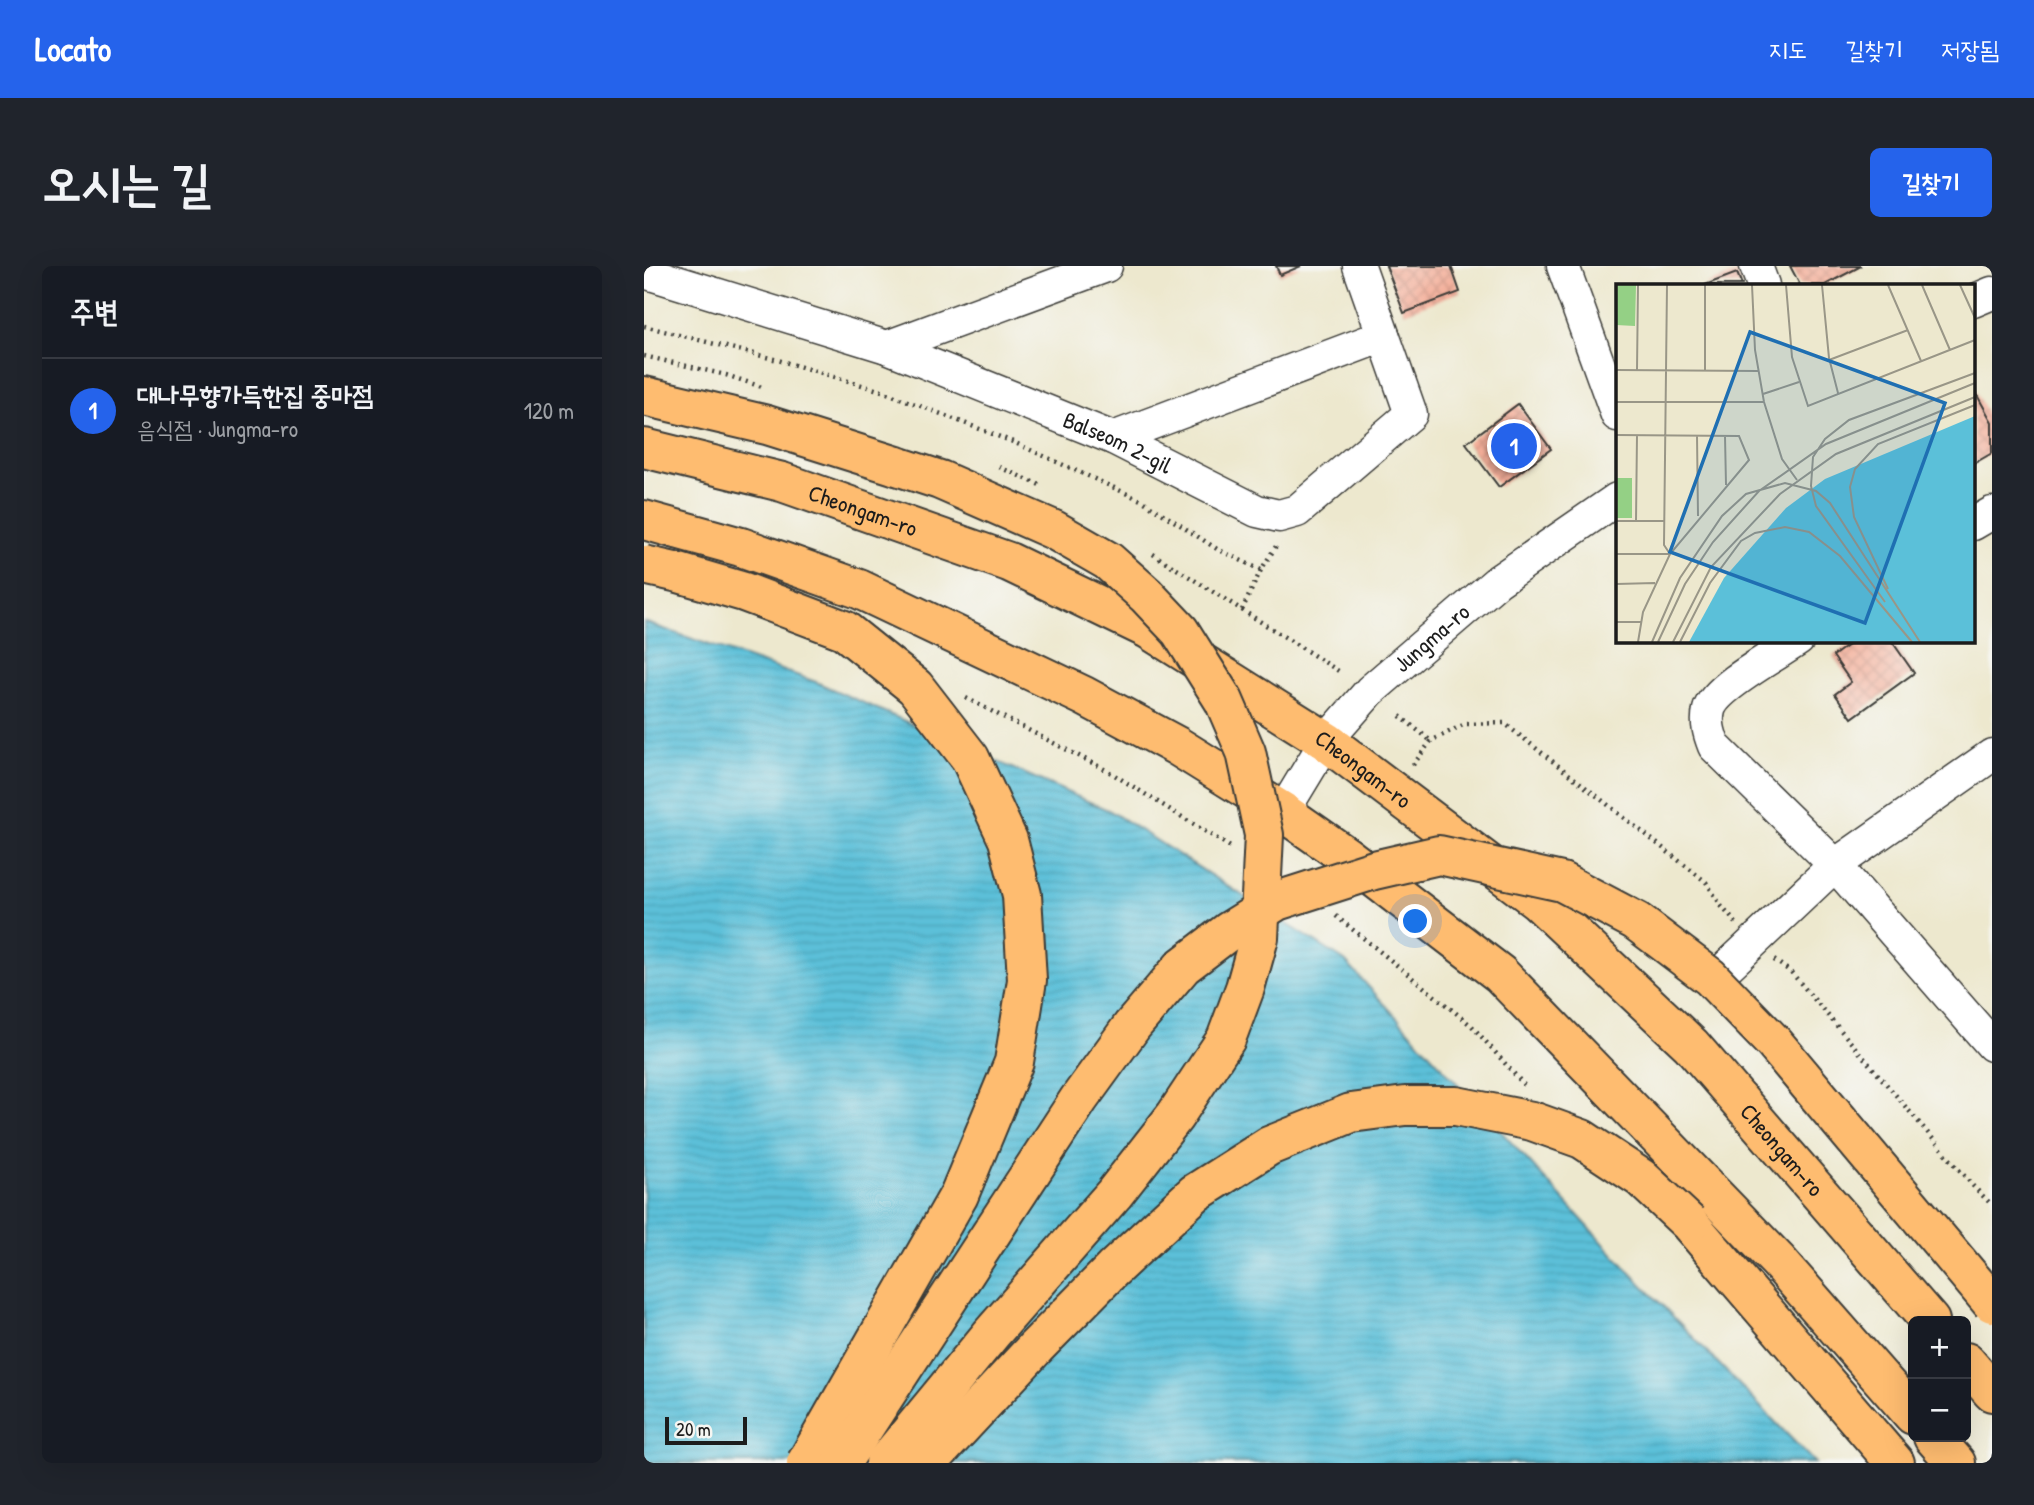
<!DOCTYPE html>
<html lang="ko">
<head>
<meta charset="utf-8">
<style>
  :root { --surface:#171b24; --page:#20242c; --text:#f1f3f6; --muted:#9ea1a6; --line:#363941; --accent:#2563eb }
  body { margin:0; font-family:"Patrick Hand","Poor Story",sans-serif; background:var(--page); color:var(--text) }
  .controls { position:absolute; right:21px; bottom:21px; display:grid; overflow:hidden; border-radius:10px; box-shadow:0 7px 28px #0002 }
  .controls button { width:63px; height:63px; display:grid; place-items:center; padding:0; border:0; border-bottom:2px solid var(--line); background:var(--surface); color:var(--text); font:35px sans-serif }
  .scale { position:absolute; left:21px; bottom:18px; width:82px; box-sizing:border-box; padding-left:7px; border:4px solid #1c1c1c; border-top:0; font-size:19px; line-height:24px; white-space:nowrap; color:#1c1c1c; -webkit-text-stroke:5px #f6f6f2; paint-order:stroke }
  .you { position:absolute; left:772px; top:656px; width:24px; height:24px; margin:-18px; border:5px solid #fff; border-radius:50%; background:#1a73e8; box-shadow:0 0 0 10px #1a73e833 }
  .badge { display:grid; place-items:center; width:46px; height:46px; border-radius:50%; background:var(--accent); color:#fff; font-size:23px; font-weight:700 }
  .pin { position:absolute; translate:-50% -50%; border:4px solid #fff; box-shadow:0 2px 7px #0006 }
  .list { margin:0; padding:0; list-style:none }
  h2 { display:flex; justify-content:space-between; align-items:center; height:91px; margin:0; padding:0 28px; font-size:30px }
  h2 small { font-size:23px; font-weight:400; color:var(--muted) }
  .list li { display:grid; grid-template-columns:46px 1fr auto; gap:21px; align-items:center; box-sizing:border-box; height:105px; padding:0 28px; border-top:2px solid var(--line) }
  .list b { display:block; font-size:26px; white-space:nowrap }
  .list p { margin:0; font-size:23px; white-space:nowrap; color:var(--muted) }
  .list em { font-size:23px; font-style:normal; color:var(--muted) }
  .map { position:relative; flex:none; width:1348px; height:1197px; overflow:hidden; border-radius:10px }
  header { display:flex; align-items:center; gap:42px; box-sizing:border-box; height:98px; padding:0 35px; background:var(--accent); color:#fff }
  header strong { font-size:33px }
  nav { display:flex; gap:38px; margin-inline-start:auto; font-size:24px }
  .intro { display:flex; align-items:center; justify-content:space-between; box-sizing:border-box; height:168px; padding:0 42px }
  h1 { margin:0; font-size:49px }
  .button { padding:18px 32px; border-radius:10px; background:var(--accent); color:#fff; font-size:24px; font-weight:700 }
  main { display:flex; gap:42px; padding:0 42px }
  aside { flex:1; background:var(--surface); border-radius:10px; box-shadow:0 7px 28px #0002 }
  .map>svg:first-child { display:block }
  .water { fill:url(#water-rules); stroke:#3c6e7a; stroke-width:2 }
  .building { fill:url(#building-cross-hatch) }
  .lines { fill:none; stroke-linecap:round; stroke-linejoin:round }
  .minor-casing { stroke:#3b3b37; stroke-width:35 }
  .major-casing { stroke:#3b3b37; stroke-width:42 }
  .highway-casing { stroke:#3b3b37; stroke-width:42 }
  .path { stroke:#3b3b37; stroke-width:4.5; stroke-dasharray:2 5; stroke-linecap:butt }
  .minor { stroke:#fff; stroke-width:32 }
  .major { stroke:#febc70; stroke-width:38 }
  .highway { stroke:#febc70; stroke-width:38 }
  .highway-bridge-casing { stroke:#3b3b37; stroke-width:42; stroke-linecap:butt }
  .highway-bridge { stroke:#febc70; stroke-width:38 }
  .labels { text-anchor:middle; stroke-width:7; stroke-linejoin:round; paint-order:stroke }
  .street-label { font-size:23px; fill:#1c1c1c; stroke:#f6f6f2 }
  .inset-road { fill:none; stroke:#999687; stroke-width:2 }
  .view { fill:#1f6fb2; fill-opacity:0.15; stroke:#1f6fb2; stroke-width:3.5 }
  .inset-edge { fill:none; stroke:#1c1c1c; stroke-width:3.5 }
</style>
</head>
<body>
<header>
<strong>Locato</strong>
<nav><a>지도</a><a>길찾기</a><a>저장됨</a></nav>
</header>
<div class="intro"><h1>오시는 길</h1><a class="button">길찾기</a></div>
<main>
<aside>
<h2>주변<small></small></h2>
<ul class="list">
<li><span class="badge">1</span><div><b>대나무향가득한집 중마점</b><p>음식점 · Jungma-ro</p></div><em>120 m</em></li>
</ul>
</aside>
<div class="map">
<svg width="1348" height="1197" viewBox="0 0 1348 1197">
  <defs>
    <pattern id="water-rules" width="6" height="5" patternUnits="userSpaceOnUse" patternTransform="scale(1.75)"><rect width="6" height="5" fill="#5bc0d9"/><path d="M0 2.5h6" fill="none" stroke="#4fa4ba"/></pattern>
    <pattern id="building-cross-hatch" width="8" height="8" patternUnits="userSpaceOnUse" patternTransform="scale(1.75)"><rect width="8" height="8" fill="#f4af9a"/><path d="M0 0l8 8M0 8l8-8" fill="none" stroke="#d19684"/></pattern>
  </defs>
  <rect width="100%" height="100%" fill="#f6f6f2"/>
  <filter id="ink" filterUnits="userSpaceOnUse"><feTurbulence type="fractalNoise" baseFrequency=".0143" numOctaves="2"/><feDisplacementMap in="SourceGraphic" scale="14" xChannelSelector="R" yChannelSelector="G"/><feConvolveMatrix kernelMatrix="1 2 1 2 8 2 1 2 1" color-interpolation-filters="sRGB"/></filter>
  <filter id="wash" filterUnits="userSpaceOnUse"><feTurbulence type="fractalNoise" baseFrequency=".00686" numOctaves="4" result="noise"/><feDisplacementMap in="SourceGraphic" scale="28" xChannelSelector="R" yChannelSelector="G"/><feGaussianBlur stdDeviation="1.57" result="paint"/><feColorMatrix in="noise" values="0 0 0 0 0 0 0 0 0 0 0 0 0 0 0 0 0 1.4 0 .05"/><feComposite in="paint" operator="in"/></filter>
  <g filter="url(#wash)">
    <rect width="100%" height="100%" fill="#ede8ce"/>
    <!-- water -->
    <polygon class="water" points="0,356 172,416 466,545 701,695 984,1004 1171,1197 0,1197"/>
    <g id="blocks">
      <!-- building -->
      <g class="building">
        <polygon points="632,0 657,0 636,9"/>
        <polygon points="742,0 807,0 816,26 760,47"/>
        <polygon points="1146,0 1217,0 1181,19 1156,19"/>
        <polygon points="1093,7 1098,19 1061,19"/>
        <polygon points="1329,122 1348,156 1348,187 1329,198"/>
        <polygon points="874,138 907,183 855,221 822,177"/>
        <polygon points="1211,374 1247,374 1270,407 1208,452 1191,428 1207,416 1189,390"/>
      </g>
    </g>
  </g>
  <g filter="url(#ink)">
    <use href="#blocks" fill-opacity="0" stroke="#3b3b37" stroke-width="2"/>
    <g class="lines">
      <defs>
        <g id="minor">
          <polyline points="919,0 973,149"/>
          <polyline points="1112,0 1119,19"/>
          <path id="s1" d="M0,6l243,75 226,91 144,73 22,5 18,-5 114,-97 -52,-148"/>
          <polyline points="1329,35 1348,27"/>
          <polyline points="243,81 462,0"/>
          <polyline points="469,172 739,70"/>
          <polyline points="1329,258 1348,247"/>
          <path d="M1154,374c-20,14 -83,47 -89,70 -3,13 0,23 5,36l121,119 157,180"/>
          <path id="s2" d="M639,546l43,-71 44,-50 128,-110 119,-82"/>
          <polyline points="1083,701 1191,599 1348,489"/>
        </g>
        <g id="major">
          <path id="s3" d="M0,182l138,34 227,80 139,67 178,112 211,159 154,145 239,276"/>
          <polyline points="0,254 97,281 215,323 440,430 533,480 639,546 702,590 856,708 1134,995 1269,1149"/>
          <polyline points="1322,1096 1348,1126"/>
          <polyline points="1289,1171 1312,1197"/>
        </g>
        <g id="highway">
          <polyline points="0,130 123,159 253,200"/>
          <polyline points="1045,957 1251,1197"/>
        </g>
      </defs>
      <!-- minor casing -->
      <use href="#minor" class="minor-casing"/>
      <!-- major casing -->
      <use href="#major" class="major-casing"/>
      <!-- highway casing -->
      <use href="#highway" class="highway-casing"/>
      <!-- path -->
      <g class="path">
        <polyline points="0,60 134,94 238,125 369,176 499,235 573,283 617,304 634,277"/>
        <polyline points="0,90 82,109 121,122"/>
        <polyline points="355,201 398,220"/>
        <polyline points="509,288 598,344 617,304"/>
        <polyline points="598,344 696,406"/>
        <polyline points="322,432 464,505 588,582"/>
        <polyline points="756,450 787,475"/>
        <polyline points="769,499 787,475 821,458 860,457 1062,616 1078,641 1092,657"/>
        <polyline points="692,650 828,760 880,819"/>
        <polyline points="1130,694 1147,706 1329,920 1348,939"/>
      </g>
      <!-- minor -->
      <use href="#minor" class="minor"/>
      <!-- major -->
      <use href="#major" class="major"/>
      <!-- highway -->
      <use href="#highway" class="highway"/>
      <defs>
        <g id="highway-bridge">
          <polyline points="0,299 35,307 100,326 200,364 271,421 326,492 364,574 378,629 383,714 370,796 315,929 162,1197"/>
          <polyline points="197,1197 435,833 488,760 539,700 585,665 633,635 730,604 795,589 918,616 992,655 1066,711 1130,777 1348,1037"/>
          <polyline points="241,1197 348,1067 470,928 531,850 582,773 601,722 615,672 620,569 602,486 580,435 536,365 502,329 464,295 410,264 296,214 253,200"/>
          <polyline points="284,1197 392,1081 469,1003 551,927 625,880 707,847 761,840 812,840 888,855 938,873 997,912 1045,957"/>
        </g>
      </defs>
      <!-- highway-bridge casing -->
      <use href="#highway-bridge" class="highway-bridge-casing"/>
      <!-- highway-bridge -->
      <use href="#highway-bridge" class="highway-bridge"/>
    </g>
  </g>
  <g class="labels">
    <!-- street labels -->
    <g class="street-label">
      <text dy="8" stroke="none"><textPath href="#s1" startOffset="504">Balseom 2-gil</textPath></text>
      <text dy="8" stroke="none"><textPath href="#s3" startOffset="228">Cheongam-ro</textPath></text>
      <text dy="8" stroke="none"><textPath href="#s2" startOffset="231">Jungma-ro</textPath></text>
      <text dy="8" stroke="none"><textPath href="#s3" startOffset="794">Cheongam-ro</textPath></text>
      <text dy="8" stroke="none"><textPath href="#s3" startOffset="1362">Cheongam-ro</textPath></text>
    </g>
  </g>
  <!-- overview -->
  <g transform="translate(972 18)">
    <rect width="359" height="359" fill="#ede8ce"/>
    <path d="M0,1h20l-1,41 -19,-1zM0,194h16v40h-16z" fill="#94d085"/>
    <path d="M359,132v226h-286l35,-64 62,-70 39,-29z" fill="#5bc0d9"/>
    <path class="inset-road" d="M51,1l-3,260 6,9M136,1l3,65 9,52 18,57 15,21M170,1l6,72 16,49 167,-66M206,1l7,73 9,35M272,1l33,76M306,1l28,65M344,1l15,33M213,76l79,-30M0,86l142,1M21,86l1,-85M89,87v-86M147,110l36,-12M0,118h148M0,151l123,1 10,24 -79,94 -27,58 -5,30M81,151l1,81M109,152l1,49M0,237h49M20,237l1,-86M0,270h54M0,300l39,-1M272,305l-34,-72 -4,-30 5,-18 23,-25 97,-39M269,318l-69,-96 -5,-20 2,-29 12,-18 24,-19 126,-47M0,338h26M36,358l28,-64 42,-62 24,-22 39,-11 31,8 14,12 90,139M42,358l27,-58 28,-42 46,-51 67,-47 149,-61M57,358l38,-75 69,-73 56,-40 139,-57M64,358l30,-59 31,-42 14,-8 30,-6 24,5 31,24 72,86"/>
    <path class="view" d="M134,48l195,71 -80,220 -195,-71z"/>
    <rect width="359" height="359" class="inset-edge"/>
  </g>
</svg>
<div class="controls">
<button>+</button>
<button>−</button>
</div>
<div class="scale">20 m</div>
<div class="you"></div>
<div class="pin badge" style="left:870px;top:180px">1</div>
</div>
</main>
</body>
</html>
